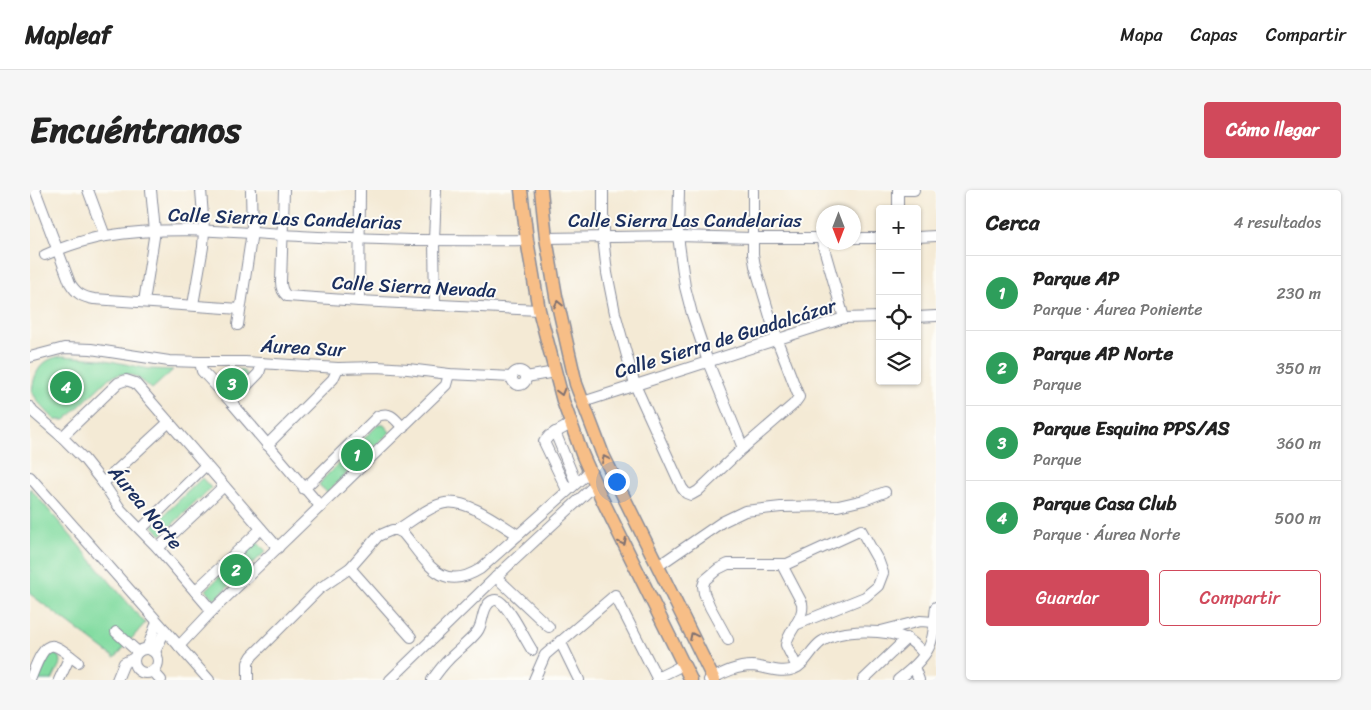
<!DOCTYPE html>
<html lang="es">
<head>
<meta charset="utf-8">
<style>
  :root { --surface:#fff; --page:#f6f6f6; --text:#222; --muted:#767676; --line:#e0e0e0; --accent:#d1495b }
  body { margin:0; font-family:Sriracha,sans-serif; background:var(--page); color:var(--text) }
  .controls { position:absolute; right:15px; top:15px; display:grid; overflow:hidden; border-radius:5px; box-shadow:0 1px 4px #0004 }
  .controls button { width:45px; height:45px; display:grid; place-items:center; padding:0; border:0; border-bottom:1px solid var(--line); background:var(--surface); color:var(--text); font:25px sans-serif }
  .compass { position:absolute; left:786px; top:15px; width:45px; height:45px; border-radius:50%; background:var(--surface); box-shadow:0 1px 4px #0004; rotate:180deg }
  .you { position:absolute; left:586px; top:291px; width:18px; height:18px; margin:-12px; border:4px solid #fff; border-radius:50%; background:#1a73e8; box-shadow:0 0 0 8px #1a73e833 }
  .badge { display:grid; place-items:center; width:32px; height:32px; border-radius:50%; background:var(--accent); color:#fff; font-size:16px; font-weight:700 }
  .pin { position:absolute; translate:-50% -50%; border:2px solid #fff; box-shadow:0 1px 5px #0006 }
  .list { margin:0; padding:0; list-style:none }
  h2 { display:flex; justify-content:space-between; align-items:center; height:65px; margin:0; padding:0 20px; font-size:21px }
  h2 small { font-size:16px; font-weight:400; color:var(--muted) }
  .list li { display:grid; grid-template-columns:32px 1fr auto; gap:15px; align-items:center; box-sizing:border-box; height:75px; padding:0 20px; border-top:1px solid var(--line) }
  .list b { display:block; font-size:19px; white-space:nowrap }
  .list p { margin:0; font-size:16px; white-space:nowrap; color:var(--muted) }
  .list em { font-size:16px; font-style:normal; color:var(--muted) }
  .actions { display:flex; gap:10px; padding:15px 20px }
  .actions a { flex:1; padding:11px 0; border:1px solid var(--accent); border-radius:5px; text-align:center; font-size:18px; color:var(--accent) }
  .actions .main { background:var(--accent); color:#fff }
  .icon { flex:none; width:28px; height:28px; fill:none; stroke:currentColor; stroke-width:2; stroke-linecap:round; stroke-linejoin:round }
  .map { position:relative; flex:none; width:906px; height:490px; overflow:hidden; border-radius:5px }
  header { display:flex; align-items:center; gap:30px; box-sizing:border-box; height:70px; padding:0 25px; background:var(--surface); border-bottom:1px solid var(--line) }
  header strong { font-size:24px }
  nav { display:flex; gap:28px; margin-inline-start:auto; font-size:18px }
  .intro { display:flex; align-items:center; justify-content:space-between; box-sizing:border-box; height:120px; padding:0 30px }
  h1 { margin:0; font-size:35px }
  .button { padding:12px 22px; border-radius:5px; background:var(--accent); color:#fff; font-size:18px; font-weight:700 }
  main { display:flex; gap:30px; padding:0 30px }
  aside { flex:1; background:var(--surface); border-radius:5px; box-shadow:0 1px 4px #0004 }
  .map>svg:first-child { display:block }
  .green { fill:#83dca1; stroke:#4f8680 }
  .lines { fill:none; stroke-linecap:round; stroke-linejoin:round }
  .minor-casing { stroke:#888c9a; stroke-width:12 }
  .major-casing { stroke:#888c9a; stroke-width:15 }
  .minor { stroke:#fff; stroke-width:10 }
  .major { stroke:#f7be87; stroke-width:12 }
  .oneway { stroke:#7e6f70 }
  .labels { text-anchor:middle; stroke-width:4; stroke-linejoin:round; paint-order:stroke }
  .street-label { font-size:19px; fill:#1b2f5e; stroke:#fdfcf7 }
</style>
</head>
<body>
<header>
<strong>Mapleaf</strong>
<nav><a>Mapa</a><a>Capas</a><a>Compartir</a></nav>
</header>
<div class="intro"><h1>Encuéntranos</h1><a class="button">Cómo llegar</a></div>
<main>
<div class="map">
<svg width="906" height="490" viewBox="0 0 906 490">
  <rect width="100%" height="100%" fill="#fdfcf7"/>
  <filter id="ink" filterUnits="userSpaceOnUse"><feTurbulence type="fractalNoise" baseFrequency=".02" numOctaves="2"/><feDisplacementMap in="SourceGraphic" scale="10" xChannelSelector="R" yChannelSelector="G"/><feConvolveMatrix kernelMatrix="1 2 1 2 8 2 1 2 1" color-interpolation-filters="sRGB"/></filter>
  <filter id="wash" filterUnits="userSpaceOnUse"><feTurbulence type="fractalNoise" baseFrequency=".0096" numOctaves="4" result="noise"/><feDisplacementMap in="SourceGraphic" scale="20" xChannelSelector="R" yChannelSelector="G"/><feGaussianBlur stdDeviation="1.12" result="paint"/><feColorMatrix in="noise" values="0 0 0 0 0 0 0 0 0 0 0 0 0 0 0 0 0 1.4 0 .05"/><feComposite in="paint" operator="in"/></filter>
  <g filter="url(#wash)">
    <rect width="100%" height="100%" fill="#f4ead5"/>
    <!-- green -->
    <g class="green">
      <path d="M32,166l39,3 48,10 24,1 -21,19c-15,-13 -24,-20 -43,-11l-44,42h-10l-16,-17 -7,-11c2,-20 9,-33 30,-36z"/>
      <polygon points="211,180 216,183 217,188 204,200 199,200 188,187 187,184 190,181"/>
      <polygon points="348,235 354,235 360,242 297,302 289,295 294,288"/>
      <polygon points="172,288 181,298 131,345 123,336"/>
      <polygon points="0,298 115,433 85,468 0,404"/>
      <polygon points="226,351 236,361 185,409 176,400"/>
      <polygon points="23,463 30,467 31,472 22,490 8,490 20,465"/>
    </g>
  </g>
  <g filter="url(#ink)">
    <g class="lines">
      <defs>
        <g id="minor">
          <path d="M5,0l35,93c6,10 12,14 24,16l146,10"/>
          <polyline points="58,0 75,46"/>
          <path d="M254,0l-3,92c0,6 1,10 6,14l72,5 180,9"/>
          <polyline points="573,0 573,47 577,83 585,123 605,195 652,298 656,303 661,305 668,301 713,258 764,214 769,207 747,150 725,76 723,64 723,0"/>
          <polyline points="649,0 648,46 655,97 662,124 678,172 713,258"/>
          <polyline points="868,0 868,19"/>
          <polyline points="868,0 884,0"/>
          <polyline points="887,47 906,46"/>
          <polyline points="516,48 648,46 723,48 794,48"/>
          <polyline points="791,48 814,128"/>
          <polyline points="824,48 850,48"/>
          <path d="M15,65c19,-8 40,-16 61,-19 71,-12 142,-2 212,1 70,3 139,4 209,3"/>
          <polyline points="329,111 330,0"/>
          <polyline points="114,112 125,41 121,0"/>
          <polyline points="163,115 173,57 174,40 171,0"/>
          <polyline points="405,115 404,51 406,0"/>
          <polyline points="887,127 906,126"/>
          <polyline points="208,135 222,42 221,0"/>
          <polyline points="0,167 34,158 61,159 139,171 170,172 215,172 308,178 347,177 378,179 419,184 482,187"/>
          <polyline points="170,172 172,181 201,212 291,317"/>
          <circle cx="489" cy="188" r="7"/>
          <polyline points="496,187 525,182"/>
          <polyline points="201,212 229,183 232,173"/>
          <polyline points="553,212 814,128 850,127"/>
          <polyline points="0,217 2,221 32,247 54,269 73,293 91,320 128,358 182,421"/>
          <polyline points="525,242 546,293"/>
          <polyline points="32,247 88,193 96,190 105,193 248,358"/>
          <polyline points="237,255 303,189 308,178"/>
          <polyline points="0,287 179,490"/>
          <polyline points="73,293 139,232"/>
          <path d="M274,299l74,-73c13,-5 17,3 25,12"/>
          <polyline points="537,300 514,252 519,246 541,234"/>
          <polyline points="111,339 176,275"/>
          <path d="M367,340c12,-7 34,-25 48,-27 22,-4 54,20 73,32"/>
          <polyline points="128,358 194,296"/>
          <path d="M752,375l20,38c3,16 -14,27 -16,42l11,22"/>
          <polyline points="628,376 692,332 715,321 751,317 808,316 834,310 855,302"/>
          <polyline points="320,378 381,447"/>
          <polyline points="466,387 519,437"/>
          <polyline points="165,401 231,339"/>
          <polyline points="851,441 890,431 904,432"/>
          <polyline points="86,442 108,462"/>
          <polyline points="698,450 680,417 674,403 673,396 675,390 688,379 698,374 757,374 831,340 849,372 853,383 848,396 835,407 765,435"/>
          <polyline points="530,451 549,490"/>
          <polyline points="149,456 182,421 416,195 419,184"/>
          <circle cx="116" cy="471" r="12"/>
          <polyline points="117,459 127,432"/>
          <polyline points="125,462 135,440"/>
          <polyline points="884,477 889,490"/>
          <polyline points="123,481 131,490"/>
          <polyline points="627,488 653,475"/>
          <path d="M0,490c4,-9 12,-37 24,-34 8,2 17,11 24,16"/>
          <polyline points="29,490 40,466"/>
          <polyline points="87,490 94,473 104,468"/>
          <path d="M218,490v-17l4,-7 67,-67 31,-21 28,-32 14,-6h5l6,3c23,27 37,61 77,36l109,-97"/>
          <polyline points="360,490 466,387 565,295"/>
          <path d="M402,490c5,-7 11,-15 17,-21 9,-9 21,-18 28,-27 7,-9 4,-21 12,-29 3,-3 7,-4 10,-2 12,8 25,37 33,49"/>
          <polyline points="504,490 515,465 585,405 628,490"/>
          <path d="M679,490c14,-7 27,-14 43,-14 14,1 29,8 42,3 12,-5 17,-20 27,-27 20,-14 65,-13 86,-3 7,3 12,9 17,15"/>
          <polyline points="833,490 877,448"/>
          <path d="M868,490c11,-9 25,-20 31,-33 6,-11 5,-27 7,-40"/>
        </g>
        <g id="major">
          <polyline points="491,0 497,50 509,120 533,211 552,264 571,307 661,490"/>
          <polyline points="511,0 516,48 526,106 546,194 573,265 684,490"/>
        </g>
      </defs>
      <!-- minor casing -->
      <use href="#minor" class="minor-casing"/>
      <!-- major casing -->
      <use href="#major" class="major-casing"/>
      <!-- minor -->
      <use href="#minor" class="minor"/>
      <!-- major -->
      <use href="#major" class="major"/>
    </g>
    <!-- one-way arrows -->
    <defs><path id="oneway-chevron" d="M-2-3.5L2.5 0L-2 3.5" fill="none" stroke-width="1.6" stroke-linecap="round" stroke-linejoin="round" transform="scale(1.25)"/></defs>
    <g class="oneway">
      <use href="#oneway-chevron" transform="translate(528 114) rotate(-103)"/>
      <use href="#oneway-chevron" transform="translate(531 202) rotate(75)"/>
      <use href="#oneway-chevron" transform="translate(575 269) rotate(-115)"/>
      <use href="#oneway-chevron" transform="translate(593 352) rotate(64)"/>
      <use href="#oneway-chevron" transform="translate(663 446) rotate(-116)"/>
    </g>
  </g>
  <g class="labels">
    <!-- street labels -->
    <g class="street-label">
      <text transform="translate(255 28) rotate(2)" y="7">Calle Sierra Las Candelarias</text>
      <text x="655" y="37">Calle Sierra Las Candelarias</text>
      <text transform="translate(384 96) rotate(3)" y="7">Calle Sierra Nevada</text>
      <text transform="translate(695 148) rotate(-17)" y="7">Calle Sierra de Guadalcázar</text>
      <text transform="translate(273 157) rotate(3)" y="7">Áurea Sur</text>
      <text transform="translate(116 317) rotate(50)" y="7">Áurea Norte</text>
    </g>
  </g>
</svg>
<div class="controls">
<button>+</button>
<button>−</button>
<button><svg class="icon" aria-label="locate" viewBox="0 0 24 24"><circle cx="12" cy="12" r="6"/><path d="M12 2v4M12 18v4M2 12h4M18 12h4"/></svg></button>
<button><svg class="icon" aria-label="layers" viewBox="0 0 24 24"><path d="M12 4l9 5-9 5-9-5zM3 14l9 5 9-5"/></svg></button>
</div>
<svg class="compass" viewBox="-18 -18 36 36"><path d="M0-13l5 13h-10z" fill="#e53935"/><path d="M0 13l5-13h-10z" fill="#767676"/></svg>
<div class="you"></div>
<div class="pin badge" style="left:327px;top:265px;background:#2e9e5b">1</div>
<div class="pin badge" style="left:206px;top:380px;background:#2e9e5b">2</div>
<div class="pin badge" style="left:202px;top:194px;background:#2e9e5b">3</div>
<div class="pin badge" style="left:36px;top:197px;background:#2e9e5b">4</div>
</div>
<aside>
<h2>Cerca<small>4 resultados</small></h2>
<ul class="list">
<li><span class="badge" style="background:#2e9e5b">1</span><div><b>Parque AP</b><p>Parque · Áurea Poniente</p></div><em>230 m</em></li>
<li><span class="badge" style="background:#2e9e5b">2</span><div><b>Parque AP Norte</b><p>Parque</p></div><em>350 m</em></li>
<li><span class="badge" style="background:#2e9e5b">3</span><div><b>Parque Esquina PPS/AS</b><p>Parque</p></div><em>360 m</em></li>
<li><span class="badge" style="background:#2e9e5b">4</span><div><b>Parque Casa Club</b><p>Parque · Áurea Norte</p></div><em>500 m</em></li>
</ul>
<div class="actions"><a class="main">Guardar</a><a>Compartir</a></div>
</aside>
</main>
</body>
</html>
